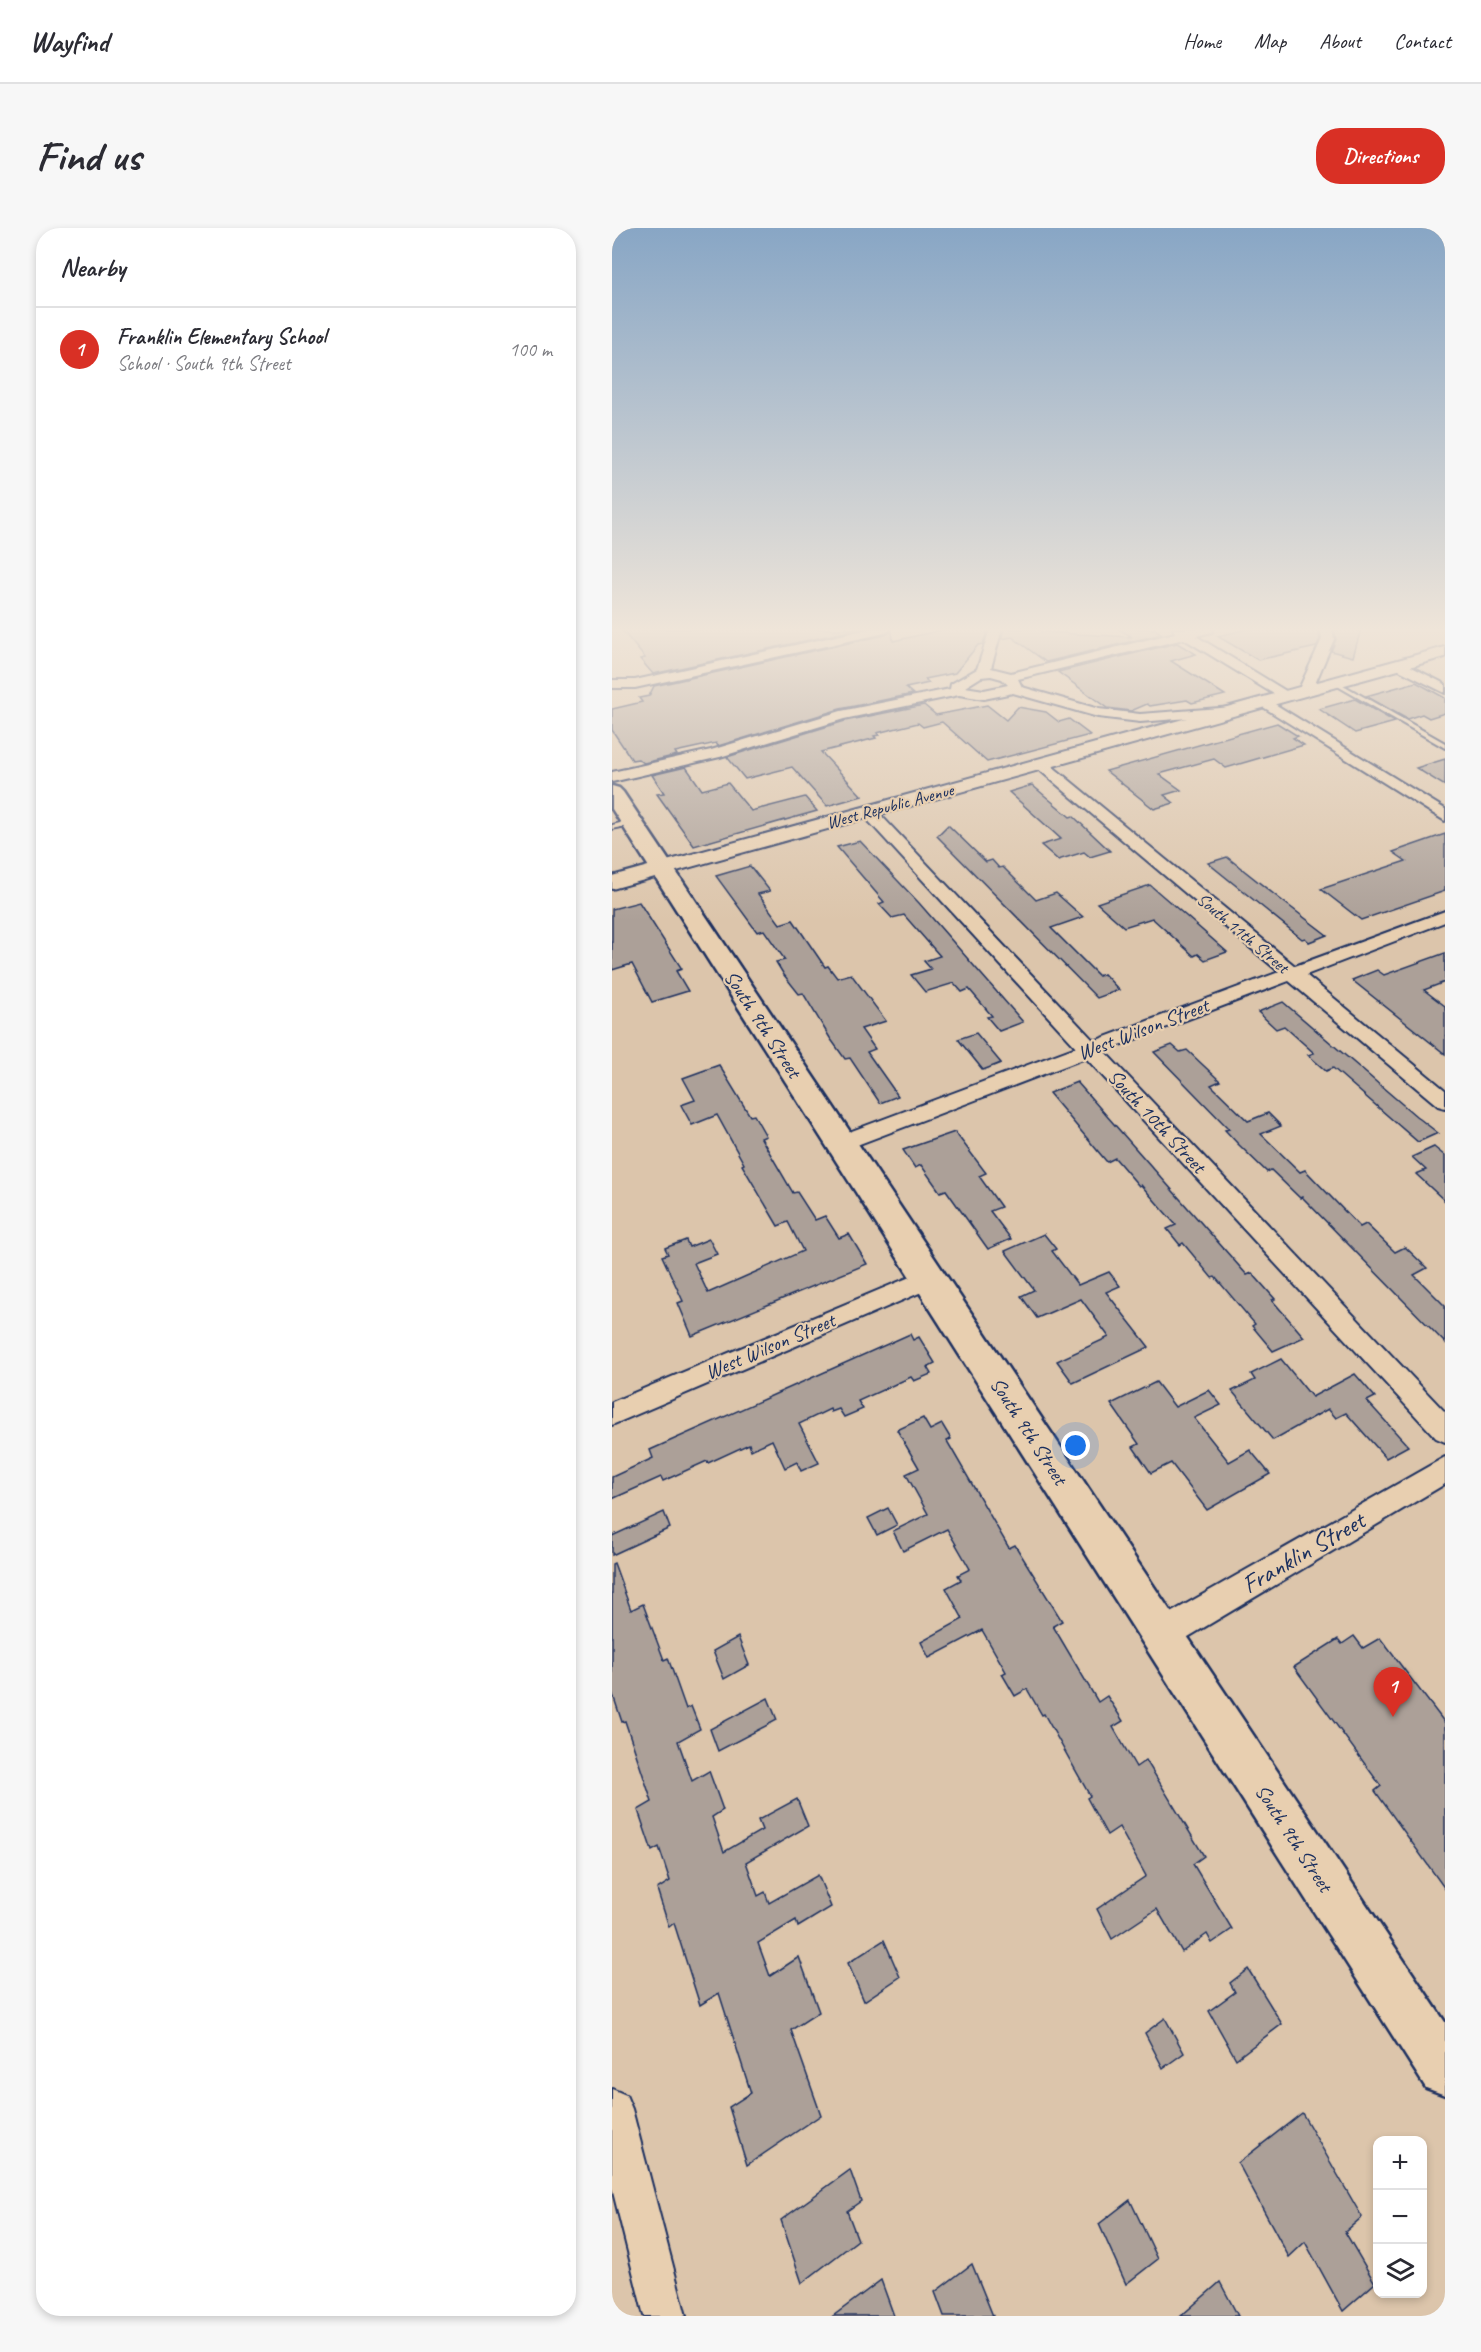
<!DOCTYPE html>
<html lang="en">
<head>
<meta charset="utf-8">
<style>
  :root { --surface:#fff; --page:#f7f7f7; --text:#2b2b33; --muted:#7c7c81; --line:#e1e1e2; --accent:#d93025 }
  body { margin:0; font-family:Caveat,sans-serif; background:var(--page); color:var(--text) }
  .controls { position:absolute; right:18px; bottom:18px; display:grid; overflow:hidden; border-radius:12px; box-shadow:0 3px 9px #0003 }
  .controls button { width:54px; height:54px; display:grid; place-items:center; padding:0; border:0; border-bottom:2px solid var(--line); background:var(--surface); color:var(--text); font:30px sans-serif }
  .you { position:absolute; left:464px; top:1218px; width:21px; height:21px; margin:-15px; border:4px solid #fff; border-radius:50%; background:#1a73e8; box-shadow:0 0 0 9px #1a73e833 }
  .badge { display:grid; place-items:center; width:39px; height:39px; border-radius:50%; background:var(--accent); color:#fff; font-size:20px; font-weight:700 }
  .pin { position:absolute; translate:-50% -50px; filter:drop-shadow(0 2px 3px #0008) }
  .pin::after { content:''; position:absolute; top:32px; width:21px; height:18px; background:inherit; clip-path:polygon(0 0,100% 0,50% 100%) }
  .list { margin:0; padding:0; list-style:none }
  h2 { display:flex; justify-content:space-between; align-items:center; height:78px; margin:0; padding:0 24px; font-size:26px }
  h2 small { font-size:20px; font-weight:400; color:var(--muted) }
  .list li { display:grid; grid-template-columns:39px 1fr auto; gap:18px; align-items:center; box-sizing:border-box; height:84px; padding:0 24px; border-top:2px solid var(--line) }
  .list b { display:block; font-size:22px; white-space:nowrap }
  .list p { margin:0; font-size:20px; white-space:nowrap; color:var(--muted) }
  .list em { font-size:20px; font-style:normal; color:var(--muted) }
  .icon { flex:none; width:33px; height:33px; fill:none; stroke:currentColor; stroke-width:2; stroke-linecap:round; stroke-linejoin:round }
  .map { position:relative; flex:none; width:833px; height:2088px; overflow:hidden; border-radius:24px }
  header { display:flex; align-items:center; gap:36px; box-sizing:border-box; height:84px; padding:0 30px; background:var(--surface); border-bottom:2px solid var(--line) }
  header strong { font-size:28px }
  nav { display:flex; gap:33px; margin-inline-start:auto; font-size:21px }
  .intro { display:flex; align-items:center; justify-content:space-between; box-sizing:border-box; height:144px; padding:0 36px }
  h1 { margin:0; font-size:42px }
  .button { padding:15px 27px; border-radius:24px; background:var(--accent); color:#fff; font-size:21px; font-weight:700 }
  main { display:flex; gap:36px; padding:0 36px }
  aside { flex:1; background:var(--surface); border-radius:24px; box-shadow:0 3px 9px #0003 }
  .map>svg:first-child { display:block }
  .building { fill:#aca098; stroke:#1b2f5e; stroke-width:1.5 }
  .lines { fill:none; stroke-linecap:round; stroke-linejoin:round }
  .service-casing { stroke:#1b2f5e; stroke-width:4 }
  .minor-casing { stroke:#1b2f5e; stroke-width:4 }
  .tertiary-casing { stroke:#1b2f5e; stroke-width:4 }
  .primary-casing { stroke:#1b2f5e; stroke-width:5 }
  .service { fill:#e8cfb0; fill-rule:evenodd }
  .minor { fill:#e8cfb0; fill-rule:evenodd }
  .tertiary { fill:#e8cfb0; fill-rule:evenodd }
  .primary { fill:#e8cfb0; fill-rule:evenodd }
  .labels { text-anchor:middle; stroke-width:4.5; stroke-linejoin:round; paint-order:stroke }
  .far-street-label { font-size:18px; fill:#1b2f5e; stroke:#e8cfb0 }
  .street-label { font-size:21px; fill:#1b2f5e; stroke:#e8cfb0 }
  .near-street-label { font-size:26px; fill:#1b2f5e; stroke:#e8cfb0 }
</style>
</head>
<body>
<header>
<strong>Wayfind</strong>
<nav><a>Home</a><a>Map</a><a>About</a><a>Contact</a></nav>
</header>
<div class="intro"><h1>Find us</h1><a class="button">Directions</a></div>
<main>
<aside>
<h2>Nearby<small></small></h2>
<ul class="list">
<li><span class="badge">1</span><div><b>Franklin Elementary School</b><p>School · South 9th Street</p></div><em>100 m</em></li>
</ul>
</aside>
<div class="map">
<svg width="833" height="2088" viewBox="0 0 833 2088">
  <rect width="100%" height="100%" fill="#dcc5ab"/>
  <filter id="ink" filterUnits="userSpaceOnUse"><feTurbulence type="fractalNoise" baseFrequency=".0167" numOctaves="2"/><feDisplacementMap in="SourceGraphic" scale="12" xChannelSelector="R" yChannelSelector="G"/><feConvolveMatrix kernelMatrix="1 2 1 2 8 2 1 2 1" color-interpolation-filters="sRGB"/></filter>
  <g filter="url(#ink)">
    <!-- building -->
    <g class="building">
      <polygon points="9,401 247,401 41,446 28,431 33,430"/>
      <polygon points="334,401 376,401 371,416 366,417 343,445 313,451 317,455 294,460 301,466 228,481 106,518 104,515 63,524 65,527 32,535 26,531 20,532 0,502 0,481 30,474 27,470 37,468 42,458 273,407 280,403 281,413"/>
      <polygon points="392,401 429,401 429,404 520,409 507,401 543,401 550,406 434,434 400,409 389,411"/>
      <polygon points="636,401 706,401 708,411 704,419 646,432 605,408"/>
      <polygon points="722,401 749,401 741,429 719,423 724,412"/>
      <polygon points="565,415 584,426 559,433 613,467 580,475 575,472 538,478 535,476 519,483 495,480 446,444"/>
      <polygon points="804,454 833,470 833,485 817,490 810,486 795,491 754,468"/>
      <polygon points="743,471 783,494 743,505 707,481"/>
      <polygon points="312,477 324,487 375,477 394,492 406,479 434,484 447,494 457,491 478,507 375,534 330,494 311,499 306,495 265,505 267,507 262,508 264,510 209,524 250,568 215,578 180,539 133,551 115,529 233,493"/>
      <polygon points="665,495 686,508 681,510 692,517 614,540 602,531 547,546 569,562 552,567 562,575 542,581 494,543"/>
      <polygon points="833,531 833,558 804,540"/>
      <polygon points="74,539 90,562 116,555 139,583 193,569 205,583 82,618 45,566 52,565 40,547"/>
      <polygon points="420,557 458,589 461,588 498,623 478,629 472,624 446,632 429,617 449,611 397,564"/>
      <polygon points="336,597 374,634 380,632 387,640 391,639 424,672 444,665 471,689 439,700 487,748 492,746 507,762 485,770 325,608"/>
      <polygon points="833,606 833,663 749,692 709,661 794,633 781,624"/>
      <polygon points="248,613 307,675 411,794 387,803 375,789 380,788 357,761 350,764 342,755 313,764 299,747 319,741 312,733 328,728 292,687 280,690 267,676 272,674 225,619"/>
      <polygon points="615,629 668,671 715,707 697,714 693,710 690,711 596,635"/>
      <polygon points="138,638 158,663 146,666 168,696 181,692 213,739 216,738 225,750 239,746 274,793 249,801 263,821 255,824 286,868 268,875 238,830 233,831 218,810 191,765 187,766 172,747 164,734 173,732 152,702 145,704 104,648"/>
      <polygon points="538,657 574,688 615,724 593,732 586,726 582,728 540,690 512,699 485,675"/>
      <polygon points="27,674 70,741 64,743 76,763 40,774 20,736 0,742 0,681"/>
      <polygon points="833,725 833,754 812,762 833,778 833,826 740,752 765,742 772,747"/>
      <polygon points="671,774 804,888 826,905 806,914 721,840 714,843 696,827 702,825 672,798 664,801 646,784"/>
      <polygon points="364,805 389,835 371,842 346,811"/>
      <polygon points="560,817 568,824 575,822 608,853 599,857 636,893 656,885 669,898 649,906 688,944 693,942 748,999 754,996 783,1024 793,1019 815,1040 802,1047 833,1078 833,1115 690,969 688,970 659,942 655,944 626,916 613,902 617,901 542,824"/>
      <polygon points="107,837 138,888 142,887 154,908 149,910 181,965 185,964 203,992 213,988 227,1010 237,1006 255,1036 80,1108 66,1075 71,1073 50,1028 56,1026 53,1020 74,1012 77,1019 97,1011 105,1026 82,1035 96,1065 191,1023 176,994 166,998 130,937 132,936 105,887 80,897 69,877 83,872 71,850"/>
      <polygon points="465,854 635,1047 640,1045 663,1071 660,1072 692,1109 661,1123 640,1098 643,1096 603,1049 600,1050 571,1015 568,1017 555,1001 564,997 529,957 527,958 503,930 495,934 437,865"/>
      <polygon points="343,904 374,945 367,948 389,979 378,983 399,1011 376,1021 334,962 328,964 309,937 303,940 291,922"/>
      <polygon points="822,919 833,928 833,973 804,946 814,942 800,929"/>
      <polygon points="432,1006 444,1021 440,1023 466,1057 497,1044 508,1058 494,1064 537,1119 461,1155 445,1133 497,1109 469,1071 425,1090 409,1068 422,1062 393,1023"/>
      <polygon points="298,1106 301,1112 307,1109 323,1135 315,1139 319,1146 302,1153 299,1149 246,1173 251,1181 232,1189 227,1181 219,1184 218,1181 187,1196 207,1235 189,1243 185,1234 173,1240 160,1212 139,1222 137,1216 96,1235 95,1233 51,1253 49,1249 0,1271 0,1249 41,1230 38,1222"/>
      <polygon points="669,1131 700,1169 743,1146 763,1169 755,1173 796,1218 774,1230 734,1185 724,1190 716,1181 661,1212 620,1163 643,1152 639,1146"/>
      <polygon points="544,1154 563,1179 597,1162 609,1177 582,1190 617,1234 638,1222 658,1246 595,1282 559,1235 539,1245 521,1219 527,1216 499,1176"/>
      <polygon points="311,1190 318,1202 330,1196 339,1211 335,1213 397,1320 403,1317 450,1393 441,1398 486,1474 495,1468 511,1493 501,1499 524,1539 534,1532 592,1628 581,1636 620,1701 600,1715 595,1706 570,1724 545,1681 500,1711 485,1681 534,1648 507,1599 495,1607 475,1570 478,1568 432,1486 430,1487 415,1461 403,1468 390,1446 394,1444 370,1402 317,1430 309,1414 351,1391 334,1360 349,1352 346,1347 358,1341 335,1301 291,1323 281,1303 316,1286 294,1246 307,1240 285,1202"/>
      <polygon points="276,1280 285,1297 265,1307 256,1290"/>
      <polygon points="52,1284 58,1300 0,1327 0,1308"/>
      <polygon points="2,1335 19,1382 31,1376 52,1432 56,1430 74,1481 79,1478 88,1501 66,1513 80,1553 97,1543 111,1582 100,1589 112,1624 150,1602 146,1592 185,1571 196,1598 134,1634 146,1668 153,1664 157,1675 206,1647 219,1679 186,1699 184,1692 146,1715 158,1748 187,1729 207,1784 179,1802 209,1887 135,1937 117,1879 139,1865 107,1765 88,1777 62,1695 57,1699 45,1661 58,1653 47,1619 40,1623 26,1582 40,1574 13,1493 10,1494 0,1464 0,1336"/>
      <polygon points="742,1408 751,1420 768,1410 833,1495 833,1661 763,1563 769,1558 682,1439 726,1411 730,1416"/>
      <polygon points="126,1409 137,1437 112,1451 101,1423"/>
      <polygon points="156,1470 165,1492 106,1523 98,1501"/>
      <polygon points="272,1712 288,1749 252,1773 236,1735"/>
      <polygon points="636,1741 670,1796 624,1831 597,1783 623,1764 618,1755"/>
      <polygon points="553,1790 572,1825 551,1840 533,1805"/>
      <polygon points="690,1885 750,1989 733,2004 763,2055 731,2083 693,2014 677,2029 626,1935"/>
      <polygon points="238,1942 249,1973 235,1983 246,2012 190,2055 169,1992"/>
      <polygon points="518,1972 546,2031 514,2056 487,1996"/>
      <polygon points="360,2036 381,2088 332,2088 323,2064"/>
      <polygon points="269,2052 282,2088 221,2088"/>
      <polygon points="608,2054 626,2088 569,2088"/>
    </g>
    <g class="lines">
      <defs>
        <g id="service">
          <polygon points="724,453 833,515 833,520 722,456 722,454"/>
          <polygon points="20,592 24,594 23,596 0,601 0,597"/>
        </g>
        <g id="minor">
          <polygon points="257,401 279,401 273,405 23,460 0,460 0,452 23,452"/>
          <path d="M378,401h12l-11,39 20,5 164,-40 -2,-4h41l-2,3 -16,4 98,60 -2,3h-10l-98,-60 -166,40 4,8 77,22 41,5 93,-7 7,4 -2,3 -98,8 -42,-5 -85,-24 -29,6 -25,-4 -115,24 -124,38 -108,25v-10l99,-22 130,-39 109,-22 1,-5 26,-15zM379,448l11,3 6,6 -24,5 -19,-3 16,-10z"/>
          <polygon points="708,401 720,401 722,411 700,463 698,466 688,466 686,463 710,411"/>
          <polygon points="788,433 833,456 833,465 783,440 781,437"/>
          <polygon points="653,470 833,581 833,593 648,477 646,474"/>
          <polygon points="429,532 434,533 683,738 833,683 833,694 694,747 833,862 833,880 826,878 677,753 492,823 833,1184 833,1214 824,1210 474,830 237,920 229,923 221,920 218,915 221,910 464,819 251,587 249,584 251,581 263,581 482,813 667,744 424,539 422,536"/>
          <polygon points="317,1041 326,1043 329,1050 326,1057 0,1197 0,1174"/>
          <polygon points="833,1229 833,1256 561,1418 550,1422 539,1418 535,1407 539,1396"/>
          <polygon points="0,1861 14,1867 20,1881 74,2088 32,2088 0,1960"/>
        </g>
        <polygon id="tertiary" points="833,419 833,429 0,661 0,648"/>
        <polygon id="primary" points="0,558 7,560 11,564 833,1794 833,1867 814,1860 0,581"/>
      </defs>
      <!-- service casing -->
      <use href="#service" class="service-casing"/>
      <!-- minor casing -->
      <use href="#minor" class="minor-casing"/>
      <!-- tertiary casing -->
      <use href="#tertiary" class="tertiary-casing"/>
      <!-- primary casing -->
      <use href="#primary" class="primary-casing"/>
      <!-- service -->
      <use href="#service" class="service"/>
      <!-- minor -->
      <use href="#minor" class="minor"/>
      <!-- tertiary -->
      <use href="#tertiary" class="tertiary"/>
      <!-- primary -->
      <use href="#primary" class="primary"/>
    </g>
  </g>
  <!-- sky -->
  <linearGradient id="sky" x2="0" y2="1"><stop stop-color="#88a6c5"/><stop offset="0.58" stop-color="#efe5d9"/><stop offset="1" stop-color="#efe5d9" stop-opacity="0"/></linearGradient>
  <rect width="833" height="693" fill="url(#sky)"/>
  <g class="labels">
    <!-- far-street labels -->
    <g class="far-street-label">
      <text transform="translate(278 578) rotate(-15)" y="6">West Republic Avenue</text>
      <text transform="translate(631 705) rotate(40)" y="6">South 11th Street</text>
    </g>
    <!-- street labels -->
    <g class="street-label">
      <text transform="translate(151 796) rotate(57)" y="7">South 9th Street</text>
      <text transform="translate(531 801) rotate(-21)" y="7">West Wilson Street</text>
      <text transform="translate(545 893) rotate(47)" y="7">South 10th Street</text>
      <text transform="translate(158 1118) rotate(-23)" y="7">West Wilson Street</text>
      <text transform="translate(417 1203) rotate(57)" y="7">South 9th Street</text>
      <text transform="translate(682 1610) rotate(57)" y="7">South 9th Street</text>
    </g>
    <!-- near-street labels -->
    <g class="near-street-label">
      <text transform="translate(691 1324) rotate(-30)" y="9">Franklin Street</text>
    </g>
  </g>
</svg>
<div class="controls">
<button>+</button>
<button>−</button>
<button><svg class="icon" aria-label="layers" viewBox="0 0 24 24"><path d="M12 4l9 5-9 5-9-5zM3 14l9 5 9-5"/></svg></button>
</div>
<div class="you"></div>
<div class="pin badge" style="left:781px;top:1489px">1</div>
</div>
</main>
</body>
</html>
